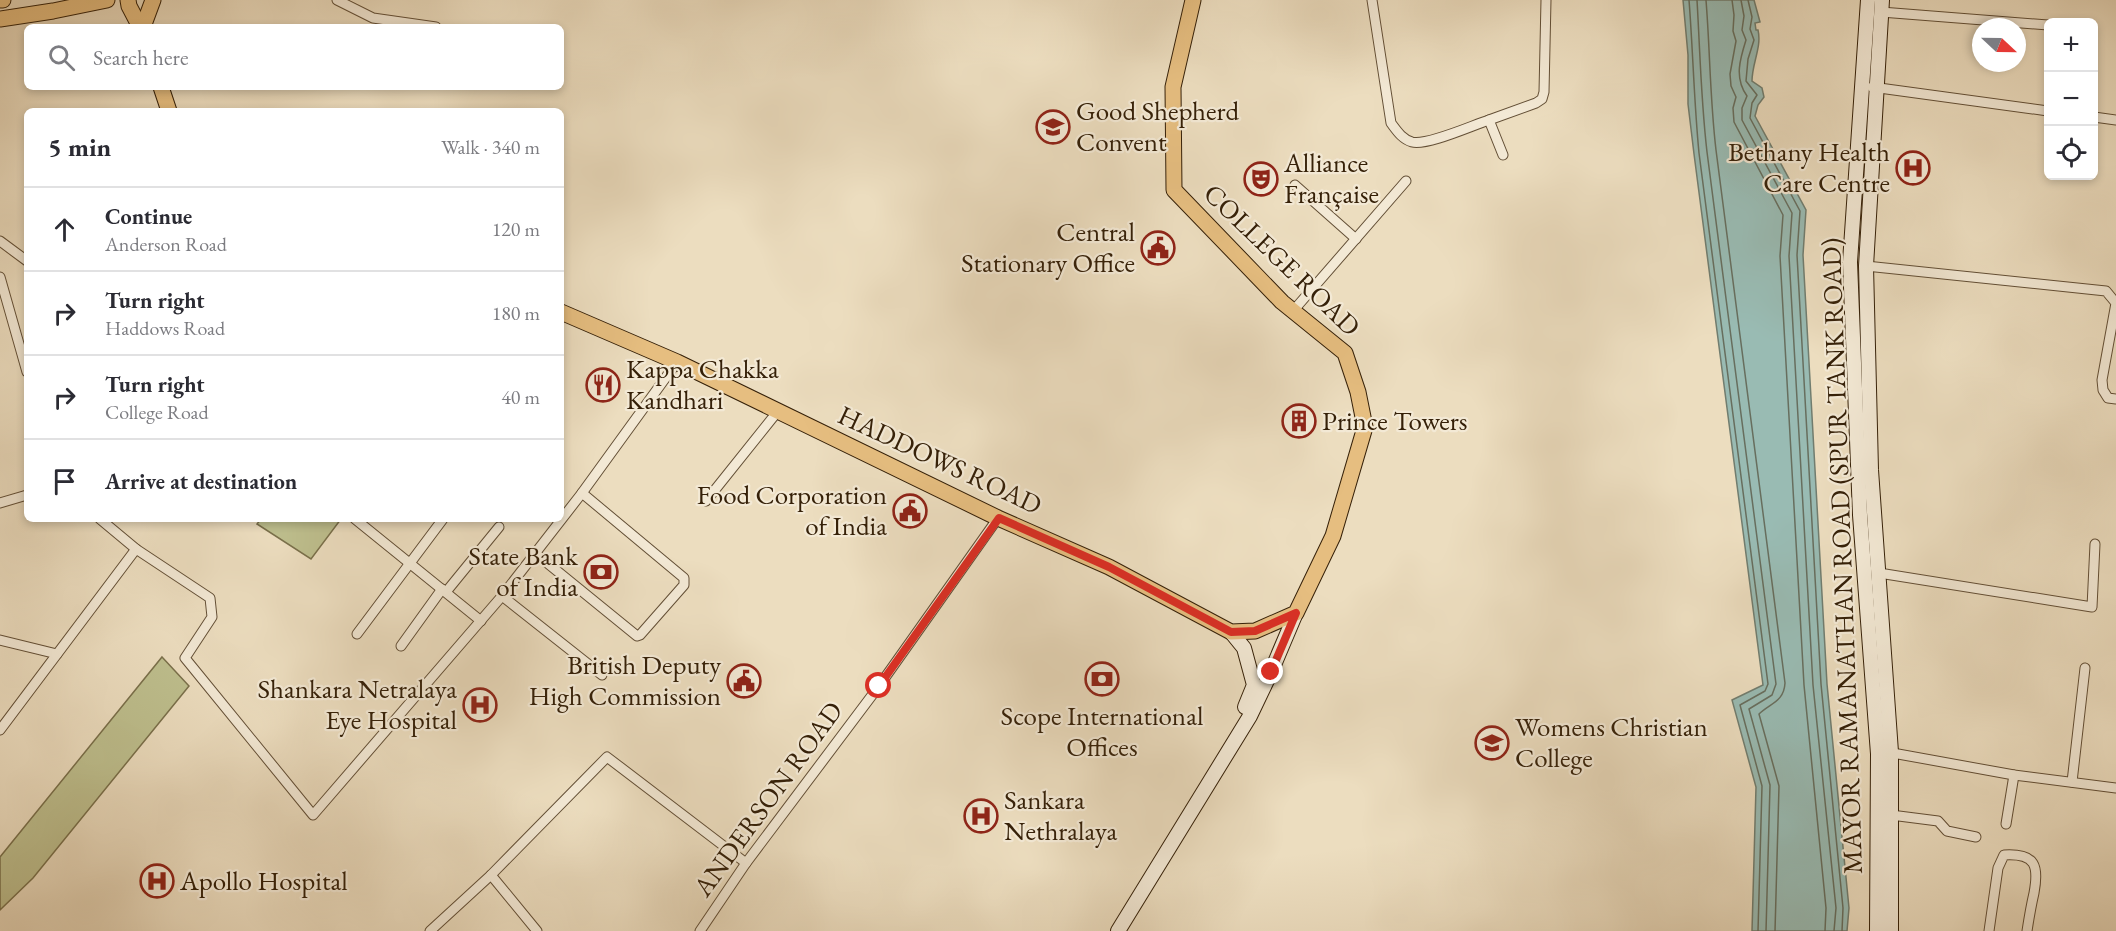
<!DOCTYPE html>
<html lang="en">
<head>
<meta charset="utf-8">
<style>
  :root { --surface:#fff; --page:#f7f7f7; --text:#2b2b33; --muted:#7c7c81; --line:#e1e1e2 }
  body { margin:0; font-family:"EB Garamond",serif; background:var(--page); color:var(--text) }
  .controls { position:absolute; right:18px; top:18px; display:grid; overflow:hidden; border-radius:9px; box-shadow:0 3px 9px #0003 }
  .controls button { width:54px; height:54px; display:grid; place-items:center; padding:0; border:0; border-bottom:2px solid var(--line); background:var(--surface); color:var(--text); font:30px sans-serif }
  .compass { position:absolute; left:1972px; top:18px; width:54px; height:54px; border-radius:50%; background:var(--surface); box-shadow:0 3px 9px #0003; rotate:112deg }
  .stop { position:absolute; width:18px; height:18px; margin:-14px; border:4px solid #d93025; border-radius:50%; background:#fff }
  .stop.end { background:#d93025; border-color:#fff; box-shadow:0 2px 6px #0008 }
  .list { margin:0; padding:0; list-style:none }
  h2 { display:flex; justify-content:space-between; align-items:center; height:78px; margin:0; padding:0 24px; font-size:26px }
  h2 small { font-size:20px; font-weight:400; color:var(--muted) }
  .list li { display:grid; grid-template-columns:39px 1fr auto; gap:18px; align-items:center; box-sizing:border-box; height:84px; padding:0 24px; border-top:2px solid var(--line) }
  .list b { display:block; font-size:22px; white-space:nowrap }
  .list p { margin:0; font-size:20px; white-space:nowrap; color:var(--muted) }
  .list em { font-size:20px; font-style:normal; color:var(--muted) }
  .icon { flex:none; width:33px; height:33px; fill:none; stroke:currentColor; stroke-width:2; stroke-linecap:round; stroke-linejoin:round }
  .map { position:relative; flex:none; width:2116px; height:931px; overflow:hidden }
  .search { position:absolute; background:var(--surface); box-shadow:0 3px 9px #0003; left:24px; top:24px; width:540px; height:66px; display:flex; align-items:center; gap:15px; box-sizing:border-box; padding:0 21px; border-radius:9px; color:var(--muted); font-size:22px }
  .panel { position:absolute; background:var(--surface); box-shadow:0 3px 9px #0003; left:24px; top:108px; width:540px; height:414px; border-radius:9px }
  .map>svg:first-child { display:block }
  .green { fill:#bebf8e; stroke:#7a704b; stroke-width:1.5 }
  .water { fill:#99bbb3; stroke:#717d6f; stroke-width:1.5 }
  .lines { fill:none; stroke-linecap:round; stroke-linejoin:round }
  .shore { stroke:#676e5e; stroke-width:1.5 }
  .minor-casing { stroke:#634f36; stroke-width:11 }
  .secondary-casing { stroke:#352008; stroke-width:16 }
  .primary-casing { stroke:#352008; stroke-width:17 }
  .minor { stroke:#f3e9d5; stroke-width:9 }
  .secondary { stroke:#f3e9d5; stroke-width:14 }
  .primary { stroke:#e6be80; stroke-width:15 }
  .route { stroke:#d93025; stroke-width:8 }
  .labels { text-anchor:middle; stroke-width:4.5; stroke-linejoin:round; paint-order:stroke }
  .poi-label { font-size:27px; fill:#352008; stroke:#f3e9d5; text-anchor:start }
  .street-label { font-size:27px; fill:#352008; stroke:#f3e9d5 }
</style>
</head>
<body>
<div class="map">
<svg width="2116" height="931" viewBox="0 0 2116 931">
  <rect width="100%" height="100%" fill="#ecddbf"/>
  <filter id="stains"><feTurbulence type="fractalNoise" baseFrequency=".00333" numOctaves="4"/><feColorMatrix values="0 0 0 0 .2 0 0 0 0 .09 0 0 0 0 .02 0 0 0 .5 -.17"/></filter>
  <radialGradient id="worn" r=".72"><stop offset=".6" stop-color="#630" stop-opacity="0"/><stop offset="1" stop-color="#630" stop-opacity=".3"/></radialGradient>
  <!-- green -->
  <g class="green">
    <polygon points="261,519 341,519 311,559 257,524"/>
    <polygon points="162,657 189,686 33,878 0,910 0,857"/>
  </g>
  <!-- water -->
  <path class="water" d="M1683,0h71l6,22 -5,1 1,7h2c4,17 -6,33 -6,51l10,7 2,9 -6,8 -3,11 51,94 -3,45 24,429 22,224 -2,23h-95l4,-144 -24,-87 31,-15 -69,-531 -6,-50v-49z"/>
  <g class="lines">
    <!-- shore -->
    <g class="shore">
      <path d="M1689,0c4,51 5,102 10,153l69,531 -3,7 -25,14 22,81 -4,145"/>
      <path d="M1697,0c3,51 4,101 10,152l69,532 -4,11 -23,14 21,76 -4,146"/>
      <path d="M1706,0c4,50 4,100 10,150l69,533c-1,19 -15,20 -26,31l20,72 -4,145"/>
      <polyline points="1732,0 1734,15 1733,31 1736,41 1730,74 1731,86 1736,97 1733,108 1734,122 1783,215 1780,256 1804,685 1826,908 1825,931"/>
      <path d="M1741,0l3,16 -2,14 4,10c-6,19 -12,38 1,56l-5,12v12l50,93 -3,43 24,429 23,223 -2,23"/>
      <polyline points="1748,0 1752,17 1750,29 1754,40 1748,59 1746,81 1757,95 1752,103 1750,118 1800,211 1797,255 1821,684 1843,908 1842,931"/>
    </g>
    <defs>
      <g id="minor">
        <polyline points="337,0 373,18 436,27"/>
        <path d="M1372,0l19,123c6,8 11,16 21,19 15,4 61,-17 77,-22l14,35"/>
        <polyline points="1881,12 2048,25"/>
        <polyline points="1872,87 2048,111"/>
        <polyline points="2094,117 2116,120"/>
        <polyline points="1489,120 1536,103 1542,99 1544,92 1546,0"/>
        <polyline points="1295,185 1356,239"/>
        <polyline points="0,241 27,261"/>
        <polyline points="1866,266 2106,291 2116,303 2102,380 2103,390 2108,398 2116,399"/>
        <polyline points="0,277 27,372"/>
        <polyline points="1293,311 1406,181"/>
        <polyline points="706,501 778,411"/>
        <polyline points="0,503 27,495"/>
        <polyline points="100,519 136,549 210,598 212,617 185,658 313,815 502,596 582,493 677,362"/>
        <polyline points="355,519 481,621"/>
        <polyline points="535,553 637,636 640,635 684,585 684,578 582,493"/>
        <polyline points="1879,573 2092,607 2095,544"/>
        <polyline points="446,592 499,527"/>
        <polyline points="502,596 602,675"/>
        <polyline points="357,634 443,519"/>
        <polyline points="0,640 57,654"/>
        <polyline points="401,646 442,589"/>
        <polyline points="0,730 136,549"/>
        <polyline points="1887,752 2014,775 2116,788"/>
        <polyline points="2072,782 2085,668"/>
        <polyline points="1891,815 1938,821 1947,831 1976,837"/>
        <polyline points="2006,824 2014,775"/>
        <polyline points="491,875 537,931"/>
        <polyline points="430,931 491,875 607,757 746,863"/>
        <polyline points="700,931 746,863 879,686 998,518"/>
        <path d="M1989,931l9,-63 6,-13c32,-2 35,11 30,38 -3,13 -5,25 -7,38"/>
      </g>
      <g id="secondary">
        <polyline points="1868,0 1850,262 1860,515 1878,754 1877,931"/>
        <polyline points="1882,0 1866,266 1871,470 1891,752 1891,931"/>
        <polyline points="1231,632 1244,648 1254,685 1245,707"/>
        <polyline points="1118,931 1250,716 1271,672 1296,613"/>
      </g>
      <g id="primary">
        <polyline points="0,0 3,0"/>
        <polyline points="128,0 129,6 140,27"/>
        <polyline points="0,19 53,11 107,0"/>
        <polyline points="143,27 153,0"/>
        <polyline points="161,87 169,111"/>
        <polyline points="561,312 677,362 998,518 1109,567 1231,632 1255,631 1296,613 1333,536 1365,427 1358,392 1345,353 1282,302 1174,190 1173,87 1193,0"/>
      </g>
    </defs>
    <!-- minor casing -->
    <use href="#minor" class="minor-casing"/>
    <!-- secondary casing -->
    <use href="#secondary" class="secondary-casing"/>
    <!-- primary casing -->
    <use href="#primary" class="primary-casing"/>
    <!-- minor -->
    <use href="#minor" class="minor"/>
    <!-- secondary -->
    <use href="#secondary" class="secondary"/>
    <!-- primary -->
    <use href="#primary" class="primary"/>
  </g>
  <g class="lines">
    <!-- route -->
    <polyline class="route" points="879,686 999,518 1109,567 1231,632 1255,631 1296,613 1271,672"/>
  </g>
  <!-- icons -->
  <defs>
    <symbol id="school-ring" viewBox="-11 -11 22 22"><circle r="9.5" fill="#f3e9d5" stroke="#8f2418" stroke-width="1.5"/><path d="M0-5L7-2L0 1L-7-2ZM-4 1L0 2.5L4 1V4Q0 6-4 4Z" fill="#8f2418"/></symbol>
    <symbol id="hospital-ring" viewBox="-11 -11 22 22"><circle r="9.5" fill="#f3e9d5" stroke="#8f2418" stroke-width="1.5"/><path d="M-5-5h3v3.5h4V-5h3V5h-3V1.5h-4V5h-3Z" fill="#8f2418"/></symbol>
    <symbol id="theatre-ring" viewBox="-11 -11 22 22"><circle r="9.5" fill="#f3e9d5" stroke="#8f2418" stroke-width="1.5"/><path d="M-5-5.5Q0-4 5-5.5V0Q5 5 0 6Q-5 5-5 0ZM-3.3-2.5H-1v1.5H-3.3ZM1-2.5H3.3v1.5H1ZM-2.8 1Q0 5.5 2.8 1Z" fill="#8f2418"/></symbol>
    <symbol id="civic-ring" viewBox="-11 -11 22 22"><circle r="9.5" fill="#f3e9d5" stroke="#8f2418" stroke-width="1.5"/><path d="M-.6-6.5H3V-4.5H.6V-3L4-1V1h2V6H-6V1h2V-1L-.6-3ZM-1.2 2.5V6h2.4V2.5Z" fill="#8f2418"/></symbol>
    <symbol id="restaurant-ring" viewBox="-11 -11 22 22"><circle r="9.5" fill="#f3e9d5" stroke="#8f2418" stroke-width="1.5"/><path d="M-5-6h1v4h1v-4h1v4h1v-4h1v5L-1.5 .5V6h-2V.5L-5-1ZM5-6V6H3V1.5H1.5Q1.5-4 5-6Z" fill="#8f2418"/></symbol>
    <symbol id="building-ring" viewBox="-11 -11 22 22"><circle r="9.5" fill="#f3e9d5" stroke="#8f2418" stroke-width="1.5"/><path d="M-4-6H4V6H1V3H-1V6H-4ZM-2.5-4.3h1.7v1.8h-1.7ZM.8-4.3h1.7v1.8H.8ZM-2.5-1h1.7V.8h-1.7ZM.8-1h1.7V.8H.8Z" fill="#8f2418"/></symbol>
    <symbol id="bank-ring" viewBox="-11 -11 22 22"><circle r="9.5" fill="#f3e9d5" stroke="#8f2418" stroke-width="1.5"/><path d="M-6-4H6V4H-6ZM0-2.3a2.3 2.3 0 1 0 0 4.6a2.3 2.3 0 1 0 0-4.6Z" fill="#8f2418"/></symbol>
    <symbol id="university-ring" viewBox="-11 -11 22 22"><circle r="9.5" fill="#f3e9d5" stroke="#8f2418" stroke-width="1.5"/><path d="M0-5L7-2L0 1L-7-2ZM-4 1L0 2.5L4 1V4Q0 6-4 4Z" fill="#8f2418"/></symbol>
  </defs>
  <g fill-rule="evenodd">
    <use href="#school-ring" x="1034" y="108" width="38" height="38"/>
    <use href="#hospital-ring" x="1894" y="149" width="38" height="38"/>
    <use href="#theatre-ring" x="1242" y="160" width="38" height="38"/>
    <use href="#civic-ring" x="1139" y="229" width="38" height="38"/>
    <use href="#restaurant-ring" x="584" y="366" width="38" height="38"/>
    <use href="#building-ring" x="1280" y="402" width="38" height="38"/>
    <use href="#civic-ring" x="891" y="492" width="38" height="38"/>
    <use href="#bank-ring" x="582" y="553" width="38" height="38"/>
    <use href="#bank-ring" x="1083" y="660" width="38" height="38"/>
    <use href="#civic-ring" x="725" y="662" width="38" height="38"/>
    <use href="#hospital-ring" x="461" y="686" width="38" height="38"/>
    <use href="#university-ring" x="1473" y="724" width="38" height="38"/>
    <use href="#hospital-ring" x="962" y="797" width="38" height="38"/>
    <use href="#hospital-ring" x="138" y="862" width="38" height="38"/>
  </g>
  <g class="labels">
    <!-- poi labels -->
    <g class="poi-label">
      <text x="1076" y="120">Good Shepherd<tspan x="1076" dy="31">Convent</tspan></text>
      <text x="1890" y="161" text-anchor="end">Bethany Health<tspan x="1890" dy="31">Care Centre</tspan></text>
      <text x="1284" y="172">Alliance<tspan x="1284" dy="31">Française</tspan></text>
      <text x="1135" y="241" text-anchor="end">Central<tspan x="1135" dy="31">Stationary Office</tspan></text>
      <text x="626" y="378">Kappa Chakka<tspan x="626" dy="31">Kandhari</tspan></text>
      <text x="1322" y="430">Prince Towers</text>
      <text x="887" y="504" text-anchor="end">Food Corporation<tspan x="887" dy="31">of India</tspan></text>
      <text x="578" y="565" text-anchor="end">State Bank<tspan x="578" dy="31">of India</tspan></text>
      <text x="721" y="674" text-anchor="end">British Deputy<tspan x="721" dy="31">High Commission</tspan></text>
      <text x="457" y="698" text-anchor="end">Shankara Netralaya<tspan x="457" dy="31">Eye Hospital</tspan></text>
      <text x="1102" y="725" text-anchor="middle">Scope International<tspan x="1102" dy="31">Offices</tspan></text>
      <text x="1515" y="736">Womens Christian<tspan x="1515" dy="31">College</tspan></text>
      <text x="1004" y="809">Sankara<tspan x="1004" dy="31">Nethralaya</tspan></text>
      <text x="180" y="890">Apollo Hospital</text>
    </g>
    <!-- street labels -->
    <g class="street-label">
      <text transform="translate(1282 260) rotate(44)" y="9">COLLEGE ROAD</text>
      <text transform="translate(940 460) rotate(25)" y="9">HADDOWS ROAD</text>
      <text transform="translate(1842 556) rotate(-92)" y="9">MAYOR RAMANATHAN ROAD (SPUR TANK ROAD)</text>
      <text transform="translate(768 799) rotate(-54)" y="9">ANDERSON ROAD</text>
    </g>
  </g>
  <rect width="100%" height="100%" filter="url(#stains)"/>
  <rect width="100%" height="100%" fill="url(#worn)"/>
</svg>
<div class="controls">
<button>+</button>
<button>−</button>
<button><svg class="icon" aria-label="locate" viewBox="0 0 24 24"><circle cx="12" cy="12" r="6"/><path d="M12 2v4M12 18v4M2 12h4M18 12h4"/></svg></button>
</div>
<svg class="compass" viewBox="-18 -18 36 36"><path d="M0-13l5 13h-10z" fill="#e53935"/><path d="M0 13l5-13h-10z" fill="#7c7c81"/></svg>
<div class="stop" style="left:879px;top:686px"></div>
<div class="stop end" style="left:1271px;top:672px"></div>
<div class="search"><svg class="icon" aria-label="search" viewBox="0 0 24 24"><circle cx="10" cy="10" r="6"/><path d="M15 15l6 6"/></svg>Search here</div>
<section class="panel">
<h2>5 min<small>Walk · 340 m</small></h2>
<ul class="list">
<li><svg class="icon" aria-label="ahead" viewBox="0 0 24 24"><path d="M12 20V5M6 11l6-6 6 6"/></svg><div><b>Continue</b><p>Anderson Road</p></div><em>120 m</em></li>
<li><svg class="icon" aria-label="right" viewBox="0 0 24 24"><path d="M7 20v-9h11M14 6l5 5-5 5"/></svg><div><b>Turn right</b><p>Haddows Road</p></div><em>180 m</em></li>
<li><svg class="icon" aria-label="right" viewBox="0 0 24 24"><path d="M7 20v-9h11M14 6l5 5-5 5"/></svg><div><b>Turn right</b><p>College Road</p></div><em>40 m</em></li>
<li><svg class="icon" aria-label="arrive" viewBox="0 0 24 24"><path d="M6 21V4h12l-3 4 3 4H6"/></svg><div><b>Arrive at destination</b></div></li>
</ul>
</section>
</div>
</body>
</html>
